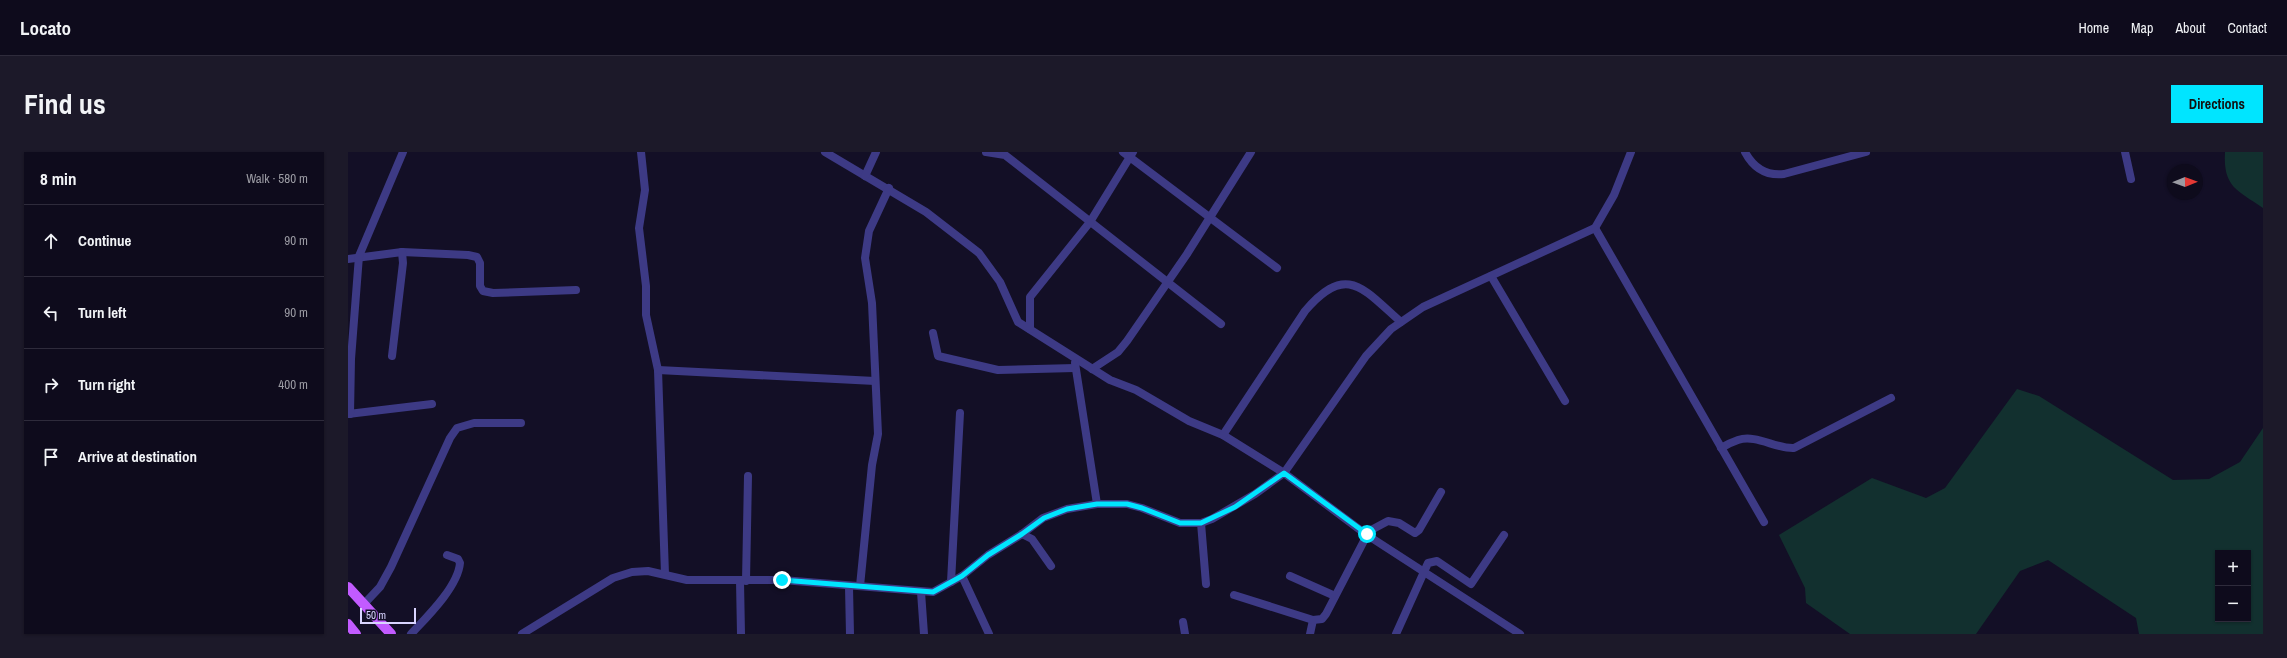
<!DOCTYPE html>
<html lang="en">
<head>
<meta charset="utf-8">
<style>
  :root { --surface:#0e0b1c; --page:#1c1929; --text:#f1f3f6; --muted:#9b9ba3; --line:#2e2b3b; --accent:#00e5ff }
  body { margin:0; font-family:"Archivo Narrow",sans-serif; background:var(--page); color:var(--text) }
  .controls { position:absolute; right:12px; bottom:12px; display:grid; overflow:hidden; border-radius:0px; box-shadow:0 1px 3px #0004 }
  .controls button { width:36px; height:36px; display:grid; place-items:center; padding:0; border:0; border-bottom:1px solid var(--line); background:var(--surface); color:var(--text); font:20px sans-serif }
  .compass { position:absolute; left:1819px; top:12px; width:36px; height:36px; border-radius:50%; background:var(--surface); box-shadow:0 1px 3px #0004; rotate:89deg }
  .scale { position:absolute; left:12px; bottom:10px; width:56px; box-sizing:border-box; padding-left:4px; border:2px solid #d9d4ff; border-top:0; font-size:11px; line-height:14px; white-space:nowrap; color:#d9d4ff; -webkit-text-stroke:3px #130f26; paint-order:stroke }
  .stop { position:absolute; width:12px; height:12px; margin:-9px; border:3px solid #00e5ff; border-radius:50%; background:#fff }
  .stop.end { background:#00e5ff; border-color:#fff; box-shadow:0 1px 4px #0008 }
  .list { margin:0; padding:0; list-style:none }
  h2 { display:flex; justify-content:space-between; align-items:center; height:52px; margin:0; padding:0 16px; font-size:17px }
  h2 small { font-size:13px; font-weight:400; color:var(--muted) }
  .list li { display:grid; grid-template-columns:26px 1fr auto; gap:12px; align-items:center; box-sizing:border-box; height:72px; padding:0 16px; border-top:1px solid var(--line) }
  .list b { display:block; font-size:15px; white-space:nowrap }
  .list em { font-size:13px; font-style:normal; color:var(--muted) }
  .icon { flex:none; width:22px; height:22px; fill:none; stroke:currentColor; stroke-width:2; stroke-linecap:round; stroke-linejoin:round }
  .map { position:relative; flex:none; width:1915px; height:482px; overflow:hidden; border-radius:0px }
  header { display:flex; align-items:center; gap:24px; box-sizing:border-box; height:56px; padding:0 20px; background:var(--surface); border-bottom:1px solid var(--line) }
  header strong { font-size:19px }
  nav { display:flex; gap:22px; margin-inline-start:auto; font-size:14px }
  .intro { display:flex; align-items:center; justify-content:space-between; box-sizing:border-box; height:96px; padding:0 24px }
  h1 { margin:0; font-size:28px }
  .button { padding:10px 18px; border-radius:0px; background:var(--accent); color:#111; font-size:14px; font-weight:700 }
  main { display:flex; gap:24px; padding:0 24px }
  aside { flex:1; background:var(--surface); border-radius:0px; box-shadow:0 1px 3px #0004 }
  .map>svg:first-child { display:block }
  .green { fill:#12302f; fill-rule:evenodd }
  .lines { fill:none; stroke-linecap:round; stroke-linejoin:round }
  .minor { stroke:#3d3a85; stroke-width:8 }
  .primary { stroke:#c25bff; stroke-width:10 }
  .route { stroke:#00e5ff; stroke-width:5 }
</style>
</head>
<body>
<header>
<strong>Locato</strong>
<nav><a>Home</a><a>Map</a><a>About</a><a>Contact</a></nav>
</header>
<div class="intro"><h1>Find us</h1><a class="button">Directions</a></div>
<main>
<aside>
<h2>8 min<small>Walk · 580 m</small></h2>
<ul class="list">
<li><svg class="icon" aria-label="ahead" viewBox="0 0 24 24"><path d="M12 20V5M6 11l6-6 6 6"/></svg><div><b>Continue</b></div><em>90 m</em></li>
<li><svg class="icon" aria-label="left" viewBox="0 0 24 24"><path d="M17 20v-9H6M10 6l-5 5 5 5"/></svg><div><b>Turn left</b></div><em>90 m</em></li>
<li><svg class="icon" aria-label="right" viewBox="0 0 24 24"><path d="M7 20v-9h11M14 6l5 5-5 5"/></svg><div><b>Turn right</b></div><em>400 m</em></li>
<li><svg class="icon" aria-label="arrive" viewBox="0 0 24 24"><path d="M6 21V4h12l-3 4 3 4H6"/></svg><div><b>Arrive at destination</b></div></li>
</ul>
</aside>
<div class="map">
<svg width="1915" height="482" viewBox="0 0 1915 482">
  <rect width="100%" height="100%" fill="#130f26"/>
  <!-- green -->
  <g class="green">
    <path d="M1877,0h38v56c-26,-18 -40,-21 -38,-56z"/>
    <path d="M1669,237l22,7 134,84 36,-1 31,-17 23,-34v206h-124l-3,-16 -88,-58 -28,11 -44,63h-126l-44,-31 -1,-15 -26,-53 93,-57 54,20 19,-10zM1870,401h30v66h-30z"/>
  </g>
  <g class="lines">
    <!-- minor -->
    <g class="minor">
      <polyline points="293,0 297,38 291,76 298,134 298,163 310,218 317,422"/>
      <polyline points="477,0 578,60 631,101 652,130 670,170 762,228 788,238 841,269 875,283 936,321 1019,383 1172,482"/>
      <polyline points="638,0 657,3 873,172"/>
      <polyline points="775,0 929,116"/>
      <path d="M1397,0c8,15 21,24 39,22l82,-22"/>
      <polyline points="1777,0 1783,27"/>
      <polyline points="517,24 528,0"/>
      <polyline points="1247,76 1416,370"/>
      <polyline points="0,107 54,100 120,103 129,105 132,111 132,134 135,139 145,141 228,138"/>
      <polyline points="1143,124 1217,249"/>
      <polyline points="682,177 682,145 742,70 785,0"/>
      <polyline points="585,181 590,204 650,218 727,216"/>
      <polyline points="44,204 55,111 54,100"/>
      <polyline points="727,211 749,352"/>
      <polyline points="744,217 770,200 779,189 839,102 903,0"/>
      <polyline points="310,218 527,229"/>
      <polyline points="0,262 84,252"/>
      <polyline points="2,262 3,207 11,104 55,0"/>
      <path d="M875,283l82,-124c42,-49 58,-22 96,11"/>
      <path d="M1373,296c5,-3 11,-6 17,-8 18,-6 38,9 56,8l97,-50"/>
      <polyline points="853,371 858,432"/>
      <polyline points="674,382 684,387 703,414"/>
      <polyline points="614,424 641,482"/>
      <polyline points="942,424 987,444"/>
      <polyline points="392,429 393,482"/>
      <polyline points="398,429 400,324"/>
      <polyline points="603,430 612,261"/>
      <polyline points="512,434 524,313 530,282 524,151 517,106 521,79 541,36"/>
      <polyline points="501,435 502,482"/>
      <polyline points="573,440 576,482"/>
      <polyline points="886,443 965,468 962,482"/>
      <polyline points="16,452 32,435 43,415 102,286 109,276 126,271 173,271"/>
      <polyline points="965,468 974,467 978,462 1019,383 1025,377 1040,369 1051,371 1067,381 1071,378 1093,340"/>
      <polyline points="835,470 837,482"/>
      <path d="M63,482c15,-16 47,-47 49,-71l-2,-4 -11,-4"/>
      <polyline points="174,482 265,426 284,420 300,419 339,428 434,428 585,440 614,424 640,403 674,382 695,366 719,357 749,352 779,352 794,356 832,371 853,371 864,367 907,342 936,321 1018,204 1043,177 1075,155 1247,76 1266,43 1283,0"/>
      <polyline points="1048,482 1080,411 1089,409 1123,432 1156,383"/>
    </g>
    <!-- primary -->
    <g class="primary">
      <polyline points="0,435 43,482"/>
      <polyline points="0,472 8,482"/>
    </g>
  </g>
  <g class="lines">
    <!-- route -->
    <polyline class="route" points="434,428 585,440 614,424 640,403 674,382 696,366 719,357 749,352 779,352 794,356 832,371 853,371 887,355 936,321 1019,382"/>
  </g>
</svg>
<div class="controls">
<button>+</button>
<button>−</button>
</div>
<svg class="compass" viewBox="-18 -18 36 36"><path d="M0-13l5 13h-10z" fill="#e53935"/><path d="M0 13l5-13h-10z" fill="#9b9ba3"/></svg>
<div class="scale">50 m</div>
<div class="stop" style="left:1019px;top:382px"></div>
<div class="stop end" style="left:434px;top:428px"></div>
</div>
</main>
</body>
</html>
